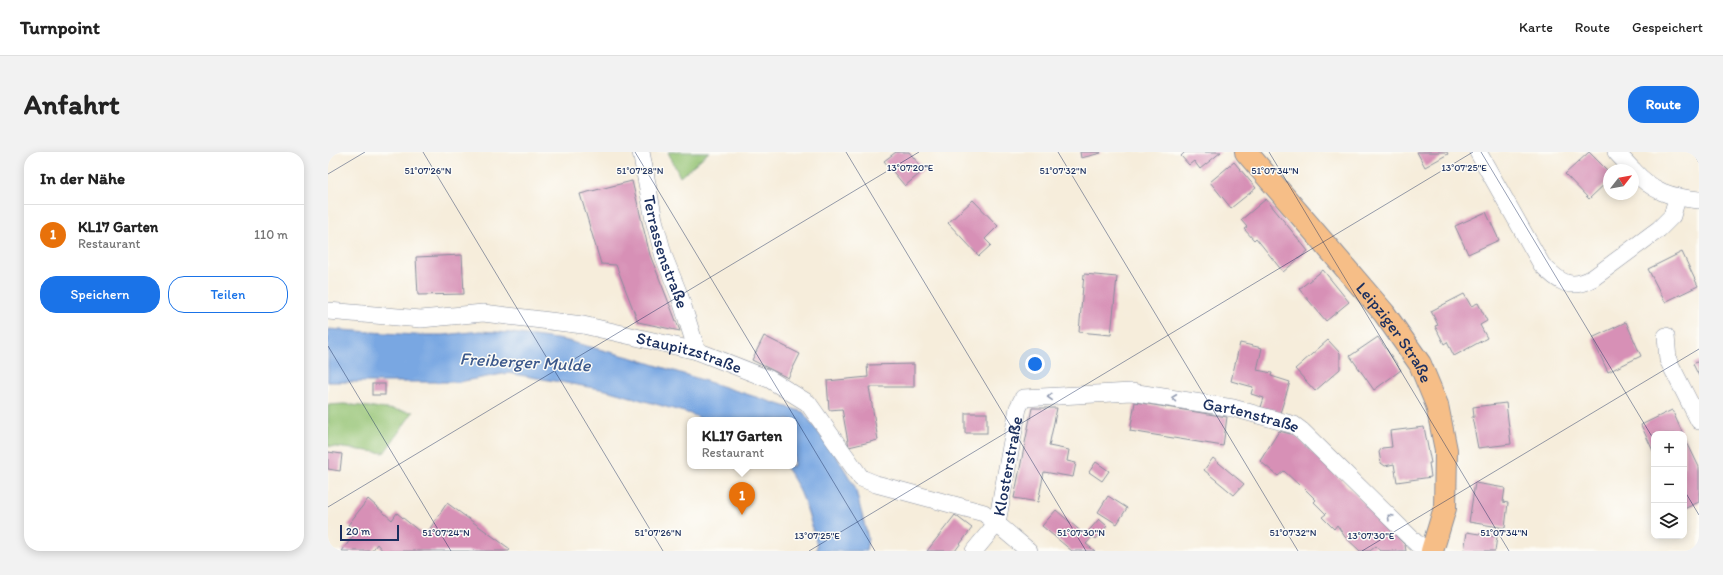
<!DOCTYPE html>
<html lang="de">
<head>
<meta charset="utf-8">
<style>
  :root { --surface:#fff; --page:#f2f2f2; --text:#222; --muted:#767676; --line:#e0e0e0; --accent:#1a73e8 }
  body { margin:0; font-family:Itim,sans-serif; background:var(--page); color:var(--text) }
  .controls { position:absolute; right:12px; bottom:12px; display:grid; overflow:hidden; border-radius:8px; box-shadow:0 2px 10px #0003 }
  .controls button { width:36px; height:36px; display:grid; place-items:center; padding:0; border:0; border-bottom:1px solid var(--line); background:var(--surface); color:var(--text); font:20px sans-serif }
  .compass { position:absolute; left:1275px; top:12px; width:36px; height:36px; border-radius:50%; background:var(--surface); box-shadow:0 2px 10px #0003; rotate:59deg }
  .scale { position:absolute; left:12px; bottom:10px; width:59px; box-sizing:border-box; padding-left:4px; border:2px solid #1b2f5e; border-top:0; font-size:11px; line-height:14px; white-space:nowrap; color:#1b2f5e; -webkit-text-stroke:3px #fdfcf7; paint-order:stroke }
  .you { position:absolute; left:707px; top:212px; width:14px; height:14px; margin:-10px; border:3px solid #fff; border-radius:50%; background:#1a73e8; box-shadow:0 0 0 6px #1a73e833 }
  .badge { display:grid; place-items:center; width:26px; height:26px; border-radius:50%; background:var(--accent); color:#fff; font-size:13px; font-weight:700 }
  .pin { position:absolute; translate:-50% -33px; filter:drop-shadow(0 1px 2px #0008) }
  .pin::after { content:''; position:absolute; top:21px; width:14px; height:12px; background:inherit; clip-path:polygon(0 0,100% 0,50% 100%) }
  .popup { position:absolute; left:359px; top:265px; width:110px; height:52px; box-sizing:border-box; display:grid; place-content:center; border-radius:8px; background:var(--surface); filter:drop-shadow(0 1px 3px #0005); font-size:13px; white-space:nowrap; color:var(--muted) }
  .popup b { font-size:15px; color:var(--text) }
  .popup::after { content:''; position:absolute; left:50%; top:100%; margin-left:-8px; border:8px solid transparent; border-top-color:var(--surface) }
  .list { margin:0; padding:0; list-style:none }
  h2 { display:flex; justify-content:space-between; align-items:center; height:52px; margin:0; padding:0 16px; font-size:17px }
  h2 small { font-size:13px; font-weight:400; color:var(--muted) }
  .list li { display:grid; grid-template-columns:26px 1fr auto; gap:12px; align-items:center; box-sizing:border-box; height:60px; padding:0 16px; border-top:1px solid var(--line) }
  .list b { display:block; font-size:15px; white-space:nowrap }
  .list p { margin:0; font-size:13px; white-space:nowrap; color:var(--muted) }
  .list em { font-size:13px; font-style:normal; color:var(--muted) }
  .actions { display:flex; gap:8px; padding:12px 16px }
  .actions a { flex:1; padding:9px 0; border:1px solid var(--accent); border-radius:16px; text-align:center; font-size:14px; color:var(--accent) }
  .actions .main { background:var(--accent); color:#fff }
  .icon { flex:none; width:22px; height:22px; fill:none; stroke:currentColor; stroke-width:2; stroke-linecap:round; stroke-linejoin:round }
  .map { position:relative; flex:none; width:1371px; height:399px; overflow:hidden; border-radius:16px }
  header { display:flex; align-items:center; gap:24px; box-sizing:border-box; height:56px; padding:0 20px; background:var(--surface); border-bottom:1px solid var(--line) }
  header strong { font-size:19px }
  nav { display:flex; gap:22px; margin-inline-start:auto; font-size:14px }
  .intro { display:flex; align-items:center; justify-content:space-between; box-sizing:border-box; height:96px; padding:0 24px }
  h1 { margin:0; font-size:28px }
  .button { padding:10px 18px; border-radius:16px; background:var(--accent); color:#fff; font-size:14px; font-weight:700 }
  main { display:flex; gap:24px; padding:0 24px }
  aside { flex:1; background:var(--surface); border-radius:16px; box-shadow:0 2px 10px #0003 }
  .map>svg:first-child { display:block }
  .green { fill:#94c373; stroke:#587968 }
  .water { fill:#79a7e2; stroke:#4a6ba0 }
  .building { fill:#d790b6 }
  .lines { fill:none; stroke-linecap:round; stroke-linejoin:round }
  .street-casing { stroke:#888e9c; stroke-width:18 }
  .primary-casing { stroke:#888e9c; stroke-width:24 }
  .street { stroke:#fff; stroke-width:17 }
  .primary { stroke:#f6be87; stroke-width:22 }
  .oneway { stroke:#8d97ae }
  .ticks { fill:none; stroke:#1b2f5e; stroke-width:1; stroke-opacity:0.45 }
  .labels { text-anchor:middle; stroke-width:3; stroke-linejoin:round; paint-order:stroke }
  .street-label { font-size:17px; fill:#1b2f5e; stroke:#fdfcf7 }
  .water-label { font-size:18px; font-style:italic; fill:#3c598c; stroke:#fdfcf7 }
  .ticks-label { font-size:10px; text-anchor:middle; fill:#1b2f5e; stroke:#fdfcf7; stroke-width:3; stroke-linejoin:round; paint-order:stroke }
</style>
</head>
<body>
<header>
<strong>Turnpoint</strong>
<nav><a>Karte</a><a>Route</a><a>Gespeichert</a></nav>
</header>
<div class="intro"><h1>Anfahrt</h1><a class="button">Route</a></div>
<main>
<aside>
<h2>In der Nähe<small></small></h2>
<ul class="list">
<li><span class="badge" style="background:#e8710a">1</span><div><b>KL17 Garten</b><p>Restaurant</p></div><em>110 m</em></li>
</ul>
<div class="actions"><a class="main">Speichern</a><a>Teilen</a></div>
</aside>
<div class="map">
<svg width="1371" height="399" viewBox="0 0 1371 399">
  <rect width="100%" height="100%" fill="#fdfcf7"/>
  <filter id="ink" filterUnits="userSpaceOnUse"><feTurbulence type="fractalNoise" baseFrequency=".025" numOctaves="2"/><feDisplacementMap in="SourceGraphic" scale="8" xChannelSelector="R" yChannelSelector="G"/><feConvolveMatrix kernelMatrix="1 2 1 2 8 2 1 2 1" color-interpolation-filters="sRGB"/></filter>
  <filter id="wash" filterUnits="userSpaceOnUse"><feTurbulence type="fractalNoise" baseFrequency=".012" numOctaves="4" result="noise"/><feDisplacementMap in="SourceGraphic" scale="16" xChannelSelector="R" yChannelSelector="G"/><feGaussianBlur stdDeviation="0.9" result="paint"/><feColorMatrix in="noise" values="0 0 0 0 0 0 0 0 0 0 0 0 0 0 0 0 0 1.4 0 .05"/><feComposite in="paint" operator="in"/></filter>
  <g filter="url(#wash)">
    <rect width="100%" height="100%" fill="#f6eddb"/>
    <!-- green -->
    <g class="green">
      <polygon points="340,0 381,0 352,25"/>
      <polygon points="16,252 85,260 56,301 0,294 0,253"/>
    </g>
    <!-- water -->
    <path class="water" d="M0,177l86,6h30l36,-4 31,2 53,7 69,18 170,54 34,45 18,30 13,51 -2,13h-50l1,-5c-7,-27 -14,-59 -33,-80h10v-46h-90l-13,-6 -85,-24 -98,-17 -49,9h-131z"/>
    <g id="blocks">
      <!-- building -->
      <g class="building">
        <polygon points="568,0 581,0 596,18 577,34 556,9"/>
        <polygon points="752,0 772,0 773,1 753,6"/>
        <polygon points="857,0 893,0 872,17 866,9 861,13 853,4"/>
        <polygon points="1089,0 1119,0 1120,2 1097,15"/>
        <polygon points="1261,0 1281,20 1281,28 1261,47 1237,22"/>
        <polygon points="906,10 928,36 903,56 882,30"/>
        <polygon points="304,29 322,103 352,179 310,170 288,113 273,112 252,42"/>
        <polygon points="938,47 980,99 955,120 928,86 926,88 916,77 919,75 913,68"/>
        <polygon points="645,48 670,74 657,87 663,93 651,104 620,71"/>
        <polygon points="1158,60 1171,88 1140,102 1127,74"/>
        <polygon points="1354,100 1370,134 1337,150 1320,117"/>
        <polygon points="134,103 136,142 90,143 88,105"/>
        <polygon points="995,118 1021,150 998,169 971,137"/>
        <polygon points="756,122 789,125 783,183 751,180"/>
        <polygon points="1136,142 1143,154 1150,151 1159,169 1152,173 1159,186 1126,204 1119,190 1116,192 1107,174 1110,173 1103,159"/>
        <polygon points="1298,170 1313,204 1280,220 1264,186"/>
        <polygon points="436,184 472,202 460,226 424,208"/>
        <polygon points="1050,185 1073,218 1046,238 1022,204"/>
        <polygon points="1000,188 1012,201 1012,217 987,239 967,217"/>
        <polygon points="912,191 934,196 929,218 944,221 943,224 962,230 952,261 933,255 936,246 923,242 925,235 903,229"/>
        <polygon points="1371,209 1371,224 1365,212"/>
        <polygon points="586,212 586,235 541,235 550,288 521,295 514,257 501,258 499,229 540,225 539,213"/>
        <rect x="44" y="232" width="13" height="11"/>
        <polygon points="807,250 899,265 895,294 802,279"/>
        <polygon points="1178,251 1183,292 1150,296 1144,265 1146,265 1145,255"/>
        <polygon points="704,256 729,256 721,294 741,298 739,309 748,311 745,325 716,320 710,350 686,346"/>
        <polygon points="1344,258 1355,282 1326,282 1326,301 1313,273"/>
        <rect x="637" y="261" width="22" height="20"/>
        <polygon points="1096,275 1103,311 1101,311 1103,325 1069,330 1066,312 1057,314 1053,311 1051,300 1054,296 1064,295 1062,279"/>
        <polygon points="951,279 967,283 1043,358 1077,393 1078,399 1052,399 1048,394 1042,399 1032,399 1017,385 1009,373 1006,377 994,365 998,362 986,350 988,348 972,332 971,333 956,319 950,324 932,309"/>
        <polygon points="1356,284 1371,315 1371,350 1356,357"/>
        <polygon points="0,300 14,302 12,319 0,317"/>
        <polygon points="885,306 916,332 906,343 876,318"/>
        <polygon points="768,310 781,319 774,329 761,320"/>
        <polygon points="1147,331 1177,336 1175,350 1180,351 1177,376 1141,370"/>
        <polygon points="780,344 799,356 789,372 770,360"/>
        <polygon points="40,347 64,368 69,361 97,384 119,351 182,397 181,399 55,399 49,392 44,399 14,399 28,380 20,373"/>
        <polygon points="728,358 757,383 771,367 779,374 768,387 765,384 758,392 767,399 744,399 714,374"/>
        <polygon points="627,363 644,376 627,399 599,399"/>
        <polygon points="1139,380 1169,385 1167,399 1136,399"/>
      </g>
    </g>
  </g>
  <g filter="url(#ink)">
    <use href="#blocks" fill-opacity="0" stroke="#888e9c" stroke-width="1"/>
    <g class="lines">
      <defs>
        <g id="street">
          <path id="s1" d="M313,0l13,68 10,37 16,40 17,54"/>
          <path d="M1150,0l64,113c18,17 27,26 51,13l66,-49 13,-13 5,-18"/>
          <polyline points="1288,0 1305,18"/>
          <path d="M1305,18c20,22 37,27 66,30"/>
          <path id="s2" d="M0,159l93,8 62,-6 100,12 114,26 72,28 39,24 53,75 15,6 108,29 45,38"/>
          <polyline points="1338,184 1340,208 1371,269"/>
          <path id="s3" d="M646,399l23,-28 21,-115 5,-10 108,-6 102,16 61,17 8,6 114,112 14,8"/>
        </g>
        <g id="primary">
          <path id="s4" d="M918,0l138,161 36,51 17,41 9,45 -1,58 -13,43"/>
        </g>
      </defs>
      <!-- street casing -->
      <use href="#street" class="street-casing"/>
      <!-- primary casing -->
      <use href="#primary" class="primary-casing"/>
      <!-- street -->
      <use href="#street" class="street"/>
      <!-- primary -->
      <use href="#primary" class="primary"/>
    </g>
    <!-- one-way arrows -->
    <defs><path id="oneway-chevron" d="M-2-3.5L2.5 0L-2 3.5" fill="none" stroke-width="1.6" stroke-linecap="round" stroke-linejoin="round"/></defs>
    <g class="oneway">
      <use href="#oneway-chevron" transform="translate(722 245) rotate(177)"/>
      <use href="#oneway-chevron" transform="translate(846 246) rotate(-172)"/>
      <use href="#oneway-chevron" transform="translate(1062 365) rotate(-135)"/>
    </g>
  </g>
  <!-- ticks -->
  <path class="ticks" d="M95,0l240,399M307,0l240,399M518,0l240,399M730,0l240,399M941,0l240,399M1153,0l173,288M1365,0l6,11M0,22l37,-22M0,194l123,205M1356,338l15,25M0,355l591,-355M481,399l664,-399M1034,399l337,-202"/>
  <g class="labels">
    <!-- street labels -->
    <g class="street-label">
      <text dy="6" stroke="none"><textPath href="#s1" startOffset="103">Terrassenstraße</textPath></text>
      <text dy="6" stroke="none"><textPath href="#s4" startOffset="234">Leipziger Straße</textPath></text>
      <text dy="6" stroke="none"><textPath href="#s2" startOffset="366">Staupitzstraße</textPath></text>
      <text dy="6" stroke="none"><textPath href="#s3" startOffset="395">Gartenstraße</textPath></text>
      <text dy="6" stroke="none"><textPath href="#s3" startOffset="94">Klosterstraße</textPath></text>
    </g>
    <!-- water labels -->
    <g class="water-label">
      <text transform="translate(197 210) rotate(3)" y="6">Freiberger Mulde</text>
    </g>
  </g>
  <g class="ticks-label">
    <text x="582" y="19">13°07'20"E</text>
    <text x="1136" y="19">13°07'25"E</text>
    <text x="100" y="22">51°07'26"N</text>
    <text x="312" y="22">51°07'28"N</text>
    <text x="735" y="22">51°07'32"N</text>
    <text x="947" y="22">51°07'34"N</text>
    <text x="118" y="384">51°07'24"N</text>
    <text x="330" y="384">51°07'26"N</text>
    <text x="753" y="384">51°07'30"N</text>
    <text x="965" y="384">51°07'32"N</text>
    <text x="1176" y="384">51°07'34"N</text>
    <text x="489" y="387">13°07'25"E</text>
    <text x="1043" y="387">13°07'30"E</text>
  </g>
</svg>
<div class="controls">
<button>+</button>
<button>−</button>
<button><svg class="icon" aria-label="layers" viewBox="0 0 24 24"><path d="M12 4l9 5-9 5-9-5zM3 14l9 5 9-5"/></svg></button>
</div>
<svg class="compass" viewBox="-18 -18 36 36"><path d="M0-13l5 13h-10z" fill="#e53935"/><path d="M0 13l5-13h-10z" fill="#767676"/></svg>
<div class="scale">20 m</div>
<div class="you"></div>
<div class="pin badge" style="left:414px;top:363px;background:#e8710a">1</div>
<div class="popup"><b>KL17 Garten</b>Restaurant</div>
</div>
</main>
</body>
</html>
